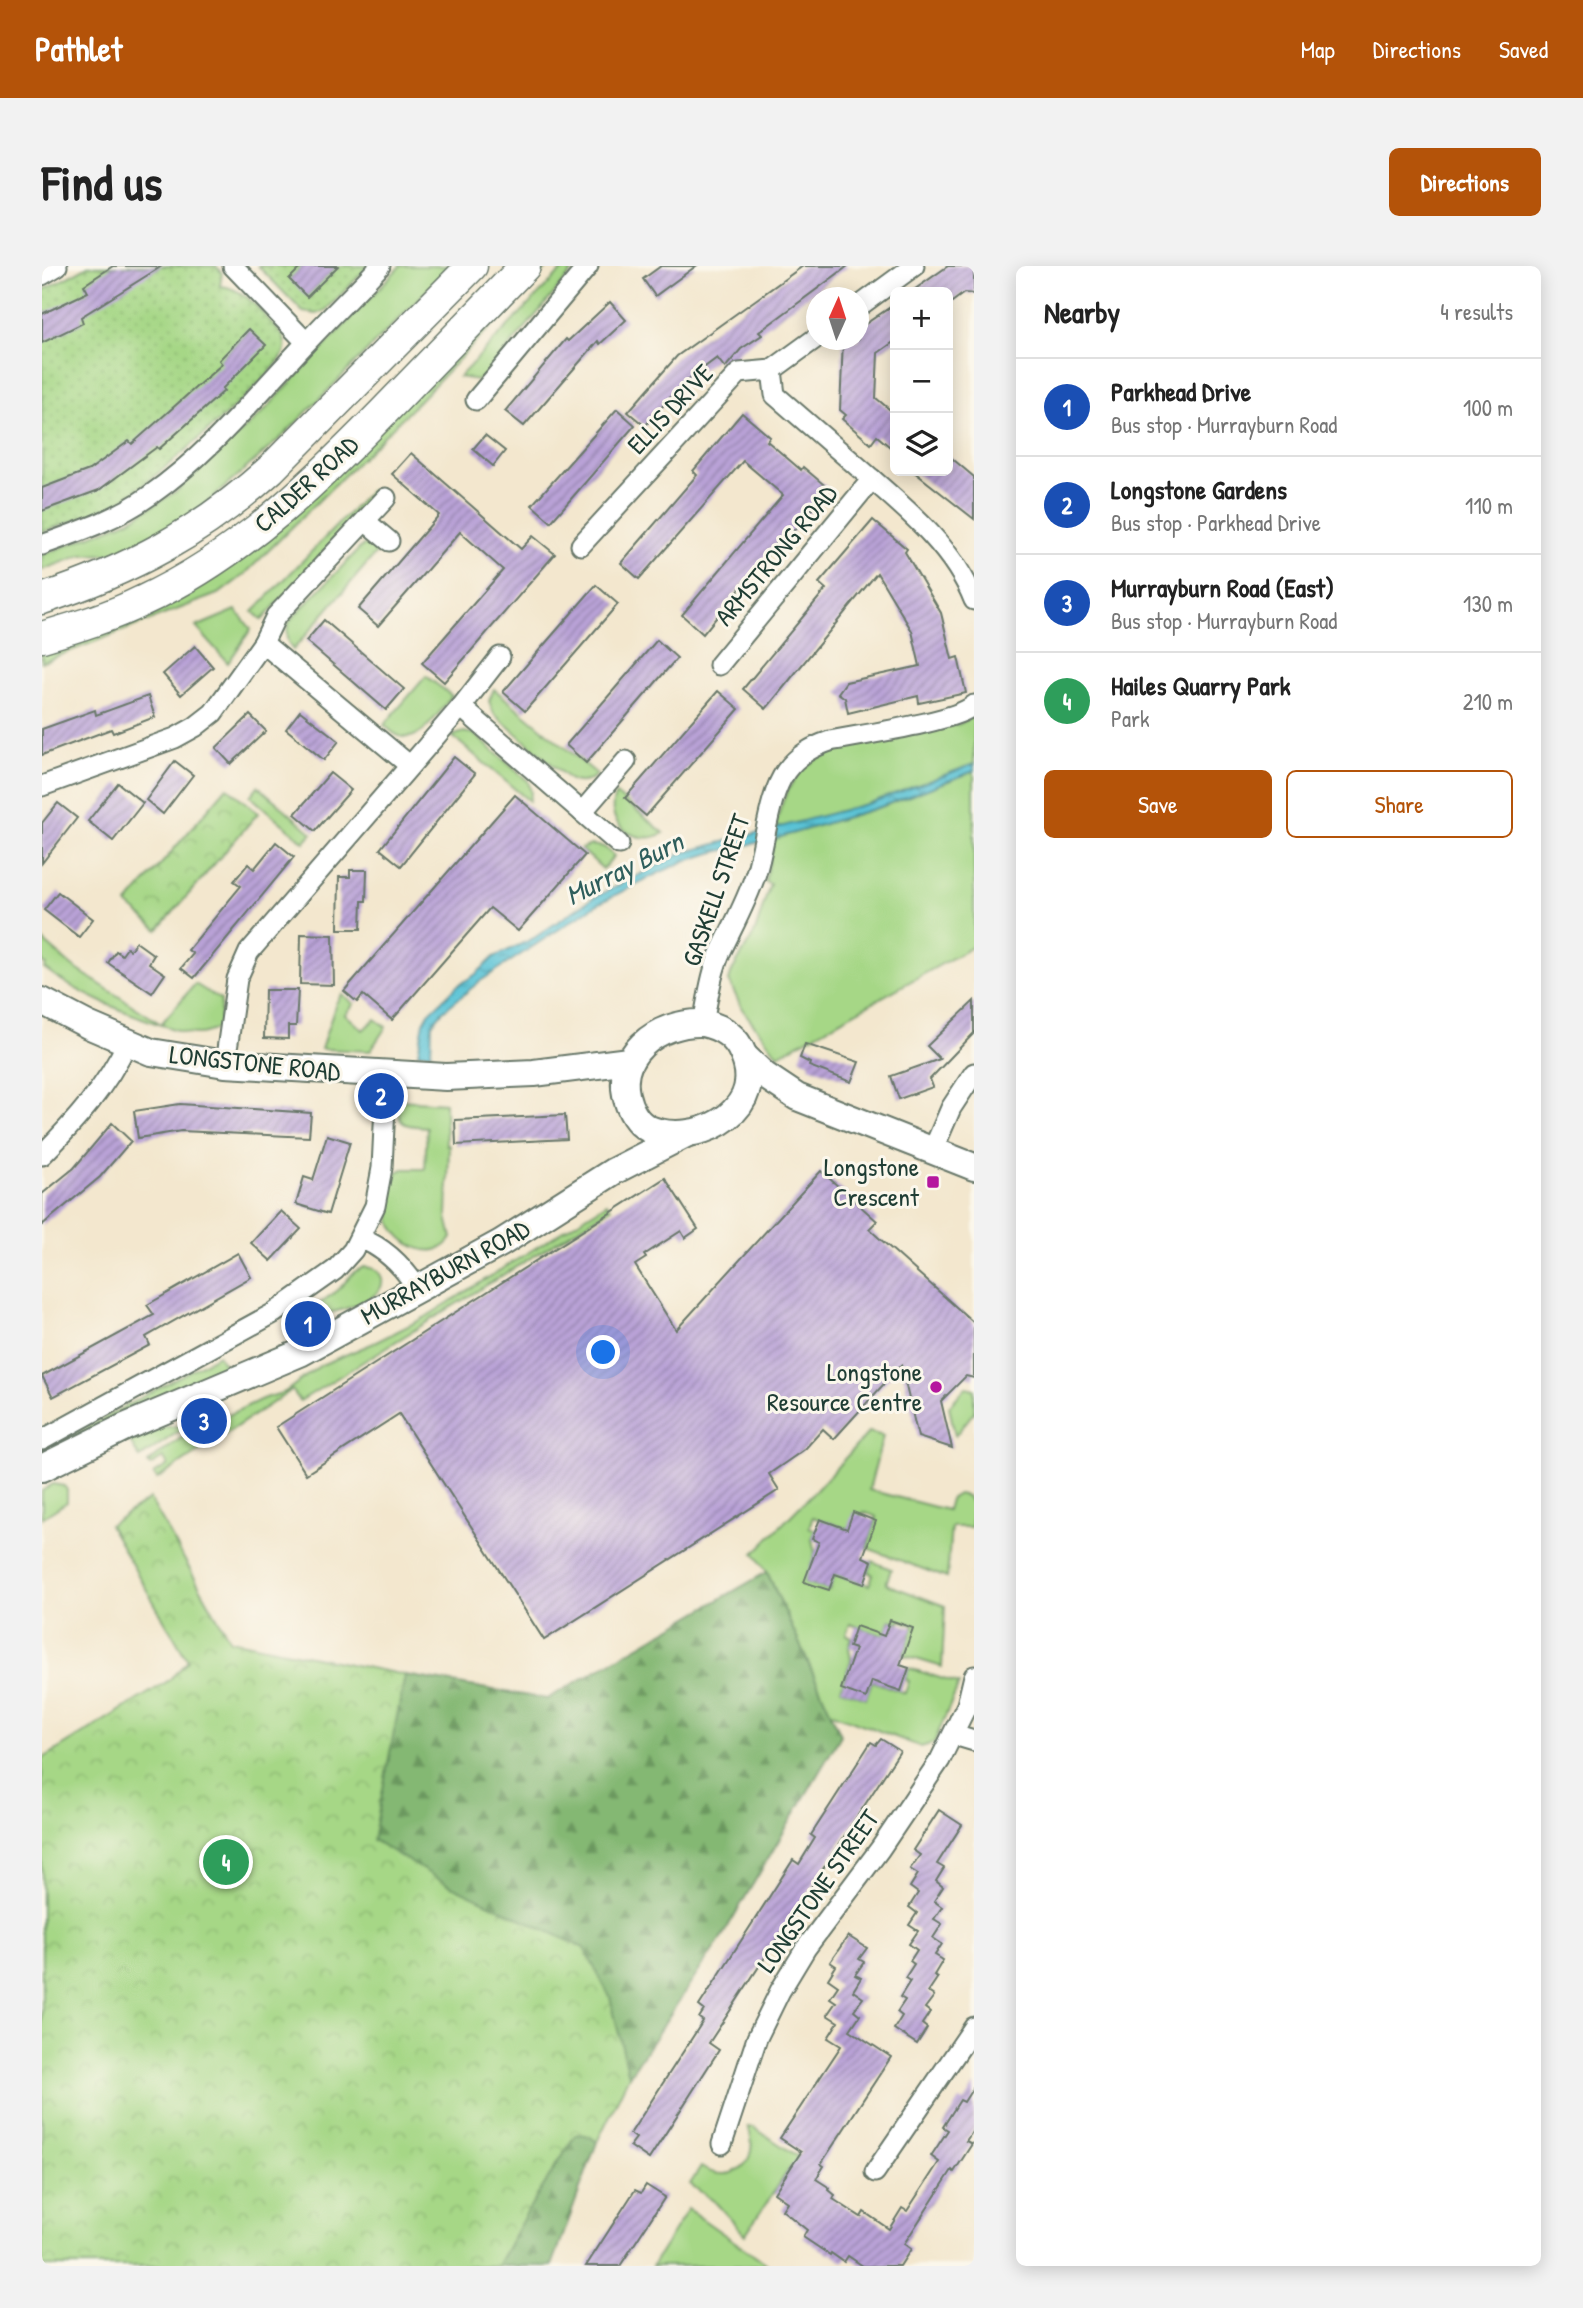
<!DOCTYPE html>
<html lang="en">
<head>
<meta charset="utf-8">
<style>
  :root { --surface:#fff; --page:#f2f2f2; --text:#222; --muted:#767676; --line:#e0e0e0; --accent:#b45309 }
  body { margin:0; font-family:"Patrick Hand",sans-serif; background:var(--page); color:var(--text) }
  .controls { position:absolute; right:21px; top:21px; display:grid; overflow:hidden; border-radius:10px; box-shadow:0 4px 18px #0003 }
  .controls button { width:63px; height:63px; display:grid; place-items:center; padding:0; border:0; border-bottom:2px solid var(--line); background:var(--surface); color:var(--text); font:35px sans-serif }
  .compass { position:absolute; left:764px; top:21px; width:63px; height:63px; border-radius:50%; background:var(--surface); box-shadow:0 4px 18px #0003; rotate:3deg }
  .you { position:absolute; left:562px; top:1087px; width:24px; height:24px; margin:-18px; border:5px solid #fff; border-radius:50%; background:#1a73e8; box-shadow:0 0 0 10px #1a73e833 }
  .badge { display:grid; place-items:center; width:46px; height:46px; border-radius:50%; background:var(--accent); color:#fff; font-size:23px; font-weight:700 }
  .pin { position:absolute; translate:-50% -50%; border:4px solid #fff; box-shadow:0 2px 7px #0006 }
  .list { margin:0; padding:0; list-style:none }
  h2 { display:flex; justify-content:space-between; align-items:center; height:91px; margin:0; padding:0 28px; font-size:30px }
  h2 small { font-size:23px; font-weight:400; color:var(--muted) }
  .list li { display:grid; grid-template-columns:46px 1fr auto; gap:21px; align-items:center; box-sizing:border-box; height:98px; padding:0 28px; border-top:2px solid var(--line) }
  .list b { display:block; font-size:26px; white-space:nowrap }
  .list p { margin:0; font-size:23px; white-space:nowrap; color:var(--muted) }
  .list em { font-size:23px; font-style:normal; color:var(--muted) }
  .actions { display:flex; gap:14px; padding:21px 28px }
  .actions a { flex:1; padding:16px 0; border:2px solid var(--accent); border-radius:10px; text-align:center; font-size:24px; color:var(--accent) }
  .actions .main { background:var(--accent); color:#fff }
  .icon { flex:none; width:38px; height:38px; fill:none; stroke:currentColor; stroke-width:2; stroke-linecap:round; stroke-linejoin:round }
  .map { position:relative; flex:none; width:932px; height:2000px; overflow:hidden; border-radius:10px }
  header { display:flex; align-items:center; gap:42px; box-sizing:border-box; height:98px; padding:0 35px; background:var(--accent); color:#fff }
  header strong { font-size:33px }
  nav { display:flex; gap:38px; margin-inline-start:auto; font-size:24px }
  .intro { display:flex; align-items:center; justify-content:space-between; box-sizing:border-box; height:168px; padding:0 42px }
  h1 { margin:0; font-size:49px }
  .button { padding:18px 32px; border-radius:10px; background:var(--accent); color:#fff; font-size:24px; font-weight:700 }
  main { display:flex; gap:42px; padding:0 42px }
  aside { flex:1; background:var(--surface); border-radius:10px; box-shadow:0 4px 18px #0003 }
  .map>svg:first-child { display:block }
  .grass { fill:#a6d786; stroke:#628a5d; stroke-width:2 }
  .forest { fill:url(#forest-firs); stroke:#527a54; stroke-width:2 }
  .park { fill:url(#park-crowns); stroke:#628a5d; stroke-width:2 }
  .garden { fill:url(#garden-dots); stroke:#628a5d; stroke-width:2 }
  .water { fill:url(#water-ripples); stroke:#3c8085; stroke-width:2 }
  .building { fill:url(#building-hatch) }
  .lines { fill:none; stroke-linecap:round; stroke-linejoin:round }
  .street-casing { stroke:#69786a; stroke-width:23 }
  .secondary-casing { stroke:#69786a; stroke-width:30 }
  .primary-casing { stroke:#69786a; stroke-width:33 }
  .street { stroke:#fff; stroke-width:19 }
  .secondary { stroke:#fff; stroke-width:26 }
  .primary { stroke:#fff; stroke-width:30 }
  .poi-dot { fill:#b5179e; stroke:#fbf7ec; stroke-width:2.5 }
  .labels { text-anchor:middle; stroke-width:6; stroke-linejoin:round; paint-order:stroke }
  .street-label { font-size:26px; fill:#1f3d34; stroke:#fbf7ec }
  .poi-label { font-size:26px; fill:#1f3d34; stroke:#fbf7ec; text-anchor:end }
  .water-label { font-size:28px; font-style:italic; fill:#2e5e5c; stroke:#fbf7ec }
</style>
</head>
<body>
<header>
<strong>Pathlet</strong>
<nav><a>Map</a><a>Directions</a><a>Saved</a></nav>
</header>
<div class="intro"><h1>Find us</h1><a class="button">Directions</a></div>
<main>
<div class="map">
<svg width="932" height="2000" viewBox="0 0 932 2000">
  <defs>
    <pattern id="forest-firs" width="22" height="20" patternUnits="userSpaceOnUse" patternTransform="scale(1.75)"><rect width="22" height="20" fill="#84b873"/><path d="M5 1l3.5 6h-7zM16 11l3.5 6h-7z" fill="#6b975f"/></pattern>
    <pattern id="park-crowns" width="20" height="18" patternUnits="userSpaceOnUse" patternTransform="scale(1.75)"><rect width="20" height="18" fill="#a6d786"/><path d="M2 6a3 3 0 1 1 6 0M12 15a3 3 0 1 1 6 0" fill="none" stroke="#8eb974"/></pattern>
    <pattern id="garden-dots" width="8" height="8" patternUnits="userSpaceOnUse" patternTransform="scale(1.75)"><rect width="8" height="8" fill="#a6d786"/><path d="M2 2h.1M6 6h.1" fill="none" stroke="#8eb974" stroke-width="1.8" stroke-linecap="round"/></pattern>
    <pattern id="water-ripples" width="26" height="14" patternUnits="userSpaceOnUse" patternTransform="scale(1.75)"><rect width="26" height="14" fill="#59c2d6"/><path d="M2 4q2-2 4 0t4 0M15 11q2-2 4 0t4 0" fill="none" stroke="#499fae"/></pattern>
    <pattern id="building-hatch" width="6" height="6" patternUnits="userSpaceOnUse" patternTransform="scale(1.75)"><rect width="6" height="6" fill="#b9a2d7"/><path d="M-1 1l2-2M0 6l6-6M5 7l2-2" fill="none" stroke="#9685af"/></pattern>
  </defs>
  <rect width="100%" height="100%" fill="#fbf7ec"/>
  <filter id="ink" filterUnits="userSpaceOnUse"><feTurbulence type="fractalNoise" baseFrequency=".0143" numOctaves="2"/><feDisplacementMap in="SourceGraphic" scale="14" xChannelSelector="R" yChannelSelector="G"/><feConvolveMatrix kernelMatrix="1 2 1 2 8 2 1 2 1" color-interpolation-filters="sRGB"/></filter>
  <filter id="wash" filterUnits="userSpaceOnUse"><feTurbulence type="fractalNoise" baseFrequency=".00686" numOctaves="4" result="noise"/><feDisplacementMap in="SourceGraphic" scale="28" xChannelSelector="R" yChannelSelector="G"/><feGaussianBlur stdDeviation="1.57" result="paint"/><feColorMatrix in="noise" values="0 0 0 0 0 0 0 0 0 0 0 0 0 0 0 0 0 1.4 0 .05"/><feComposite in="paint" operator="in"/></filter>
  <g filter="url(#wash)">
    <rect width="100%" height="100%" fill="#f3e7ce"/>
    <!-- grass -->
    <g class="grass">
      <polygon points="358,0 409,0 242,169 150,250 101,277 75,288 40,289 0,304 0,289 86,255 135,225 221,146"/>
      <polygon points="497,0 507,0 366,146 202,309 178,327 0,396 0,386 117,342"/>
      <polygon points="524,0 535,0 443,110 435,114 417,111"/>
      <polygon points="329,224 334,229 220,354 211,346"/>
      <path d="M321,279h7l8,6 -85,99c-9,-10 -8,-20 -2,-31z"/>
      <polygon points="194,344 209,363 186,397 154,361"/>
      <path d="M384,410l26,20c-12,14 -32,51 -55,39 -5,-2 -9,-7 -13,-10z"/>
      <path d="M452,423l103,85c-8,9 -17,10 -27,6l-76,-66 -5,-13z"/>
      <path d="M932,450v48l-104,39 -95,26c5,-25 14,-51 36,-66 28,-20 111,-31 148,-39z"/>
      <polygon points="422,466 432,468 486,515 489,526 487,535 410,470"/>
      <polygon points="932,505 932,680 736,789 700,743 687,715 690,705 713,666 728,618 723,616 732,573 839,541"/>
      <polygon points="216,520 270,567 262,576 208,530"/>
      <path d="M574,528l48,39c-25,15 -63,-9 -48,-39z"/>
      <polygon points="549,579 562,581 572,590 561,603 539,583"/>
      <path d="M0,674l30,26 89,58 34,-40 26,16 -2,27c-7,4 -13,7 -21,7 -12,1 -25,-6 -37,-9 -42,-15 -82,-30 -117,-57l2,-3 -4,-3z"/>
      <polygon points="300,728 312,738 303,748 321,764 333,753 344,761 328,785 279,783 294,737"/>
      <path d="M357,834l46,3 1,42h3l-2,72 5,21c-16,26 -53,7 -61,-16 -4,-13 1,-38 6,-50l6,-3h22l2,-42c-24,-2 -30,0 -28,-27z"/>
      <polygon points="565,937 569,942 258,1135 250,1124 115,1213 112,1208 126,1199 121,1192 108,1200 106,1197 139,1172 177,1157 180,1152 220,1133 243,1126 279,1099 332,1077 382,1052"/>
      <path d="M322,1001c8,0 15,2 18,11 5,24 -49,34 -65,38l-4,-7 28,-22 13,-15z"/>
      <polygon points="176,1089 183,1100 152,1119 0,1189 0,1186"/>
      <polygon points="924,1121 932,1123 932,1146 913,1170 907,1140"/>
      <polygon points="146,1159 98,1192 86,1173 113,1162"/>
      <polygon points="827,1166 841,1170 827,1224 905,1244 908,1233 916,1228 925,1230 930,1238 930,1261 909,1261 905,1312 825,1282 835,1251 822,1246 805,1263 771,1251 767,1261 774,1264 770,1273 773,1287 763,1316 787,1324 793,1308 827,1319 831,1308 826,1306 830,1295 849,1303 844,1318 903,1340 900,1401 861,1389 872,1359 859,1354 857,1357 848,1354 842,1370 808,1358 804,1368 810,1371 807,1381 809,1394 799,1423 824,1432 830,1415 863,1427 867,1415 863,1413 867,1402 917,1418 892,1477 879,1481 788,1446 725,1306 712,1287 776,1222"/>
      <polygon points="11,1218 22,1220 25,1224 25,1236 0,1252 0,1225"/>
      <path d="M706,1861h5l50,33 -13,8 -45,67 -30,-33 -25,-18 11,-17c31,20 61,-5 47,-40z"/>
      <polygon points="646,1943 727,2000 610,2000"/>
    </g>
    <!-- forest -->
    <g class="forest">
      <polygon points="725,1306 799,1469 681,1669 587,1810 568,1731 405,1618 331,1574 363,1409 505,1433"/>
      <polygon points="540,1868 548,1870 555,1876 510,2000 455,2000 481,1953 533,1869"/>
    </g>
    <!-- park -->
    <g class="park">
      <polygon points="185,521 216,547 116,664 85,638"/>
      <path d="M108,1233l80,141 175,35 -32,165 74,44 137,64 26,49 19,79 -32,66c-7,-6 -12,-9 -22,-7l-52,84 -26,47h-455v-507l126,-78 20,-20 -79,-136z"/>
    </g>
    <!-- garden -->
    <g class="garden">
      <path d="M46,0h128l6,7 -2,13c27,2 42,28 61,47 4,6 6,12 3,20 -10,24 -136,132 -162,147 -24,15 -54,22 -80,32v-241z"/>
      <polygon points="216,0 327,0 284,44 275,48 261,46"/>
    </g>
    <!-- water -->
    <polygon class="water" points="932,498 932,505 838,541 732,573 669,587 641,596 604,613 554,639 437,716 400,746 390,758 389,787 376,787 382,756 387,747 415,720 434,708 452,691 492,672 549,633 640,587 828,537"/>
    <g id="blocks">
      <!-- building -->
      <g class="building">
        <polygon points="71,0 120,0 39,51 41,57 0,77 0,48 46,26 42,19"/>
        <polygon points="260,0 296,0 265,31 247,13"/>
        <polygon points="619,0 654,0 613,30 601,13"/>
        <polygon points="761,0 806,0 717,66 720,69 699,83 683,102 675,92 640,118 603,160 586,146 635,90"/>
        <polygon points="906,0 932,0 932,28 922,27 906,39 906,26 869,26"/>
        <polygon points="568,36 584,54 558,78 556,75 482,160 463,145 524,73 526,75"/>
        <polygon points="853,38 853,75 836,87 834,132 853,148 853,185 835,170 829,178 800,153 804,149 798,144 801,74 816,74 816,63"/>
        <polygon points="207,63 224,79 180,123 182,125 117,183 115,181 57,224 0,245 0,222 47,204 87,175 90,178 180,98 177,94"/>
        <polygon points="575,143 593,159 509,256 490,239"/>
        <polygon points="700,147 728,171 725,175 731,180 759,204 761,201 787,223 755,261 737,280 734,278 661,368 640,349 741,229 701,195 597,313 579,297 655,209 651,205"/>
        <polygon points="443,169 463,185 451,200 431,183"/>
        <polygon points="369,187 479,283 491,270 513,288 402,416 380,397 461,304 418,266 336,360 316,343 397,249 350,208"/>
        <polygon points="906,189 932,211 932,253 871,205 906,205"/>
        <polygon points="831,254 865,283 863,286 899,347 910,393 916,391 924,427 877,437 876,430 806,447 803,432 796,427 804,416 878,400 870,365 835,307 724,443 701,423 784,323 777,317"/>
        <polygon points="554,319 576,338 483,445 461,426"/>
        <polygon points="282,354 362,423 344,444 264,375"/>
        <polygon points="615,374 635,392 544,497 524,479"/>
        <polygon points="153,380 171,401 139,429 121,408"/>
        <polygon points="676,425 697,443 604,550 583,532"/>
        <polygon points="106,430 113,451 71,467 69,463 0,489 0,463 53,444 54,449"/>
        <polygon points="258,445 297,475 282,494 244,463"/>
        <polygon points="208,449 224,465 189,498 174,482"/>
        <polygon points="412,491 433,508 359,600 338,583"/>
        <polygon points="133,495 151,509 121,548 104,534"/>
        <polygon points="288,507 309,524 273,565 253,548"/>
        <polygon points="76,517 101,537 71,575 46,555"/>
        <polygon points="473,529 543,589 476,665 448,642 350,754 321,729 315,736 302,725"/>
        <polygon points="16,537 35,552 0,597 0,557"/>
        <polygon points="234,576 252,591 152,712 139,702 151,688 146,684 199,620 192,615 206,598 212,603"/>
        <polygon points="308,604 325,604 324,635 320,635 319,663 296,663 297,611 308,611"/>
        <polygon points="16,626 51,653 37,671 2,644"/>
        <polygon points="259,668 291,669 292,719 258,718"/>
        <polygon points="94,676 112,689 107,697 123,708 110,727 66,697 74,685 80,689 85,682 88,684"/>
        <polygon points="223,724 256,724 254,760 246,760 246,773 222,772"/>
        <polygon points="932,735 932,767 888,813 891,821 857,833 849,810 898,793 885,780"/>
        <polygon points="763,778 817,796 809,816 767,800 768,797 758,792"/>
        <polygon points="138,838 269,847 267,871 139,865 96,872 92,845"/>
        <polygon points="523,849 525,873 414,879 413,854"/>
        <polygon points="70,857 89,875 58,911 0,959 0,928 32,902"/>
        <polygon points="285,869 308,876 286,948 254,938 262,911 271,914"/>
        <polygon points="779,905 835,955 827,963 932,1057 932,1112 924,1110 899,1135 910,1182 876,1171 859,1099 792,1173 781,1163 763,1183 727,1208 737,1224 502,1374 357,1148 264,1208 234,1161 623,912 656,963 643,972 639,965 602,989 604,992 593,999 634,1064"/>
        <polygon points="239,945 259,963 229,995 209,977"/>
        <polygon points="196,987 209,1011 104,1071 108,1079 11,1131 0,1110 112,1049 105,1039"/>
        <polygon points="811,1246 834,1255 821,1291 830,1295 822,1318 793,1308 787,1324 762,1316 777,1276 770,1273 778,1253 805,1263"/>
        <polygon points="848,1354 871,1362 858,1399 867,1402 859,1425 830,1415 824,1432 799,1423 813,1383 807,1381 814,1360 842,1370"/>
        <polygon points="839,1473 858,1485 667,1777 677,1784 607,1893 588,1880 594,1872 588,1868 661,1755 657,1752 662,1744 657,1740 751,1594 757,1598 773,1572 769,1569 829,1476 834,1479"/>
        <polygon points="897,1544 920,1559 895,1598 902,1602 894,1615 901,1621 892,1635 900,1641 892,1653 900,1658 891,1672 900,1678 893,1689 901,1694 892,1709 896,1711 886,1726 892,1730 883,1742 888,1746 880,1758 885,1762 875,1778 852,1763 860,1750 855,1746 863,1734 858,1731 868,1715 863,1712 872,1698 868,1695 875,1684 867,1678 876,1665 867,1659 875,1647 867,1641 876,1627 868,1621 876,1608 868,1603 878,1589 871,1584"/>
        <polygon points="806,1670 825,1682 817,1693 822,1696 813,1709 819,1712 811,1725 821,1732 812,1744 818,1749 808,1764 849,1791 779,1898 782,1900 774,1913 788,1922 787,1924 793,1929 791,1933 819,1951 822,1946 847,1963 860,1942 865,1945 897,1896 889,1890 906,1864 901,1861 918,1834 922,1836 932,1820 932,1863 924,1875 930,1878 912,1906 910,1904 862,1978 869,1983 858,2000 821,2000 806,1990 802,1996 789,1987 788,1989 761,1971 765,1964 740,1944 745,1936 732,1927 759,1886 738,1872 799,1780 786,1772 796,1756 785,1749 794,1736 788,1732 796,1720 786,1713 794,1700 788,1696"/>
        <polygon points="604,1919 623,1931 578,2000 544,2000 593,1924 599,1927"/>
      </g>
    </g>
  </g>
  <g filter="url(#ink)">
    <use href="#blocks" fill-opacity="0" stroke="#69786a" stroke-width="2"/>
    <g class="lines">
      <defs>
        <g id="street">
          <polyline points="191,0 264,76"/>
          <polyline points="0,9 15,0"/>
          <polyline points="816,41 872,0"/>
          <path d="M730,104l3,25c28,24 55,48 82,71 44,39 95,78 117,134"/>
          <polyline points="434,134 546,0"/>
          <polyline points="323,255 347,275"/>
          <path d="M0,279c36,-13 75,-26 107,-49 60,-42 107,-100 157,-153 24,-26 50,-51 74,-77"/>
          <polyline points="539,279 697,107 730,104 774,72"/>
          <polyline points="221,377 367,499"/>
          <polyline points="677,399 830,213"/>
          <polyline points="419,441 577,578"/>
          <polyline points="0,520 133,472 153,461 171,447 221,377 234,350 344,232"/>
          <polyline points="540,546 584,495"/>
          <path d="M661,757c5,-24 8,-50 18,-72 13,-27 26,-50 35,-78 10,-31 12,-77 30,-102 12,-16 26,-24 44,-30 30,-6 125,-19 144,-36"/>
          <polyline points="183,798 195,713 207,686 419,441 458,391"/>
          <polyline points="890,886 909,842 932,807"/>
          <path d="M0,889c33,-33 65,-69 85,-112"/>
          <path d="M318,972c25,10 43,28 57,50"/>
          <polyline points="0,1174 232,1047 293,1004 311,984 333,940 340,902 343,840"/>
          <polyline points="912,1469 932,1475"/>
          <polyline points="680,1878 715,1772 738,1725 764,1682 838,1583 898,1494 925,1439 932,1410"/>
          <polyline points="833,1906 932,1761"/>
        </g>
        <g id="secondary">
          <polyline points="0,735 46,759 109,786 183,798 404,811 492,807 587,795"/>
          <path d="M661,757c19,4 33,13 40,31 24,53 -38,89 -84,78 -16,-3 -24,-12 -30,-27 -19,-49 30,-84 74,-82z"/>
          <polyline points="703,791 722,809 755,831 932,901"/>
          <polyline points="0,1202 83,1161 258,1087 459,977 572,905 644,868"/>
        </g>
        <g id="primary">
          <path d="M0,333c88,-29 160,-67 229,-130l201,-203"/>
          <path d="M0,371c34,-10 68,-20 100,-36 102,-47 180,-125 257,-205 42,-43 84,-87 126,-130"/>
        </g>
      </defs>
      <!-- street casing -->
      <use href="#street" class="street-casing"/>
      <!-- secondary casing -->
      <use href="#secondary" class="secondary-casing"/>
      <!-- primary casing -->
      <use href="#primary" class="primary-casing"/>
      <!-- street -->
      <use href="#street" class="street"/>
      <!-- secondary -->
      <use href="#secondary" class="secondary"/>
      <!-- primary -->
      <use href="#primary" class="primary"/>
    </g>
  </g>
  <!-- markers -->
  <g class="poi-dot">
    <rect x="884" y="909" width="14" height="14" rx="3.5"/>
    <circle cx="894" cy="1121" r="7"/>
  </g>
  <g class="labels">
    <!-- street labels -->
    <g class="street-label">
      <text transform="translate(628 143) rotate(-47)" y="9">ELLIS DRIVE</text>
      <text transform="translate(264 218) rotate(-42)" y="9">CALDER ROAD</text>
      <text transform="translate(734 289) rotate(-50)" y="9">ARMSTRONG ROAD</text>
      <text transform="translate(674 624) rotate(-71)" y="9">GASKELL STREET</text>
      <text transform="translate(213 797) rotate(6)" y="9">LONGSTONE ROAD</text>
      <text transform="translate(403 1006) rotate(-29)" y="9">MURRAYBURN ROAD</text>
      <text transform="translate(776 1625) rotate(-55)" y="9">LONGSTONE STREET</text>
    </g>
    <!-- poi labels -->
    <g class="poi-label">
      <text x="877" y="910">Longstone<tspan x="877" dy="30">Crescent</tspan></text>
      <text x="880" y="1115">Longstone<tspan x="880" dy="30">Resource Centre</tspan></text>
    </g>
    <!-- water labels -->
    <g class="water-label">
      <text transform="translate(582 602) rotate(-27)" y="10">Murray Burn</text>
    </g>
  </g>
</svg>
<div class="controls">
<button>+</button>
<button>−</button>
<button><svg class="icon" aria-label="layers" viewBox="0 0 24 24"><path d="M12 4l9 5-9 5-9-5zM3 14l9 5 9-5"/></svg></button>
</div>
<svg class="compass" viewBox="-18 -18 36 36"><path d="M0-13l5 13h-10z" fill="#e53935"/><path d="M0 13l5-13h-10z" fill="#767676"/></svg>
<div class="you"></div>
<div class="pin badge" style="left:266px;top:1058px;background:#1a4fb4">1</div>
<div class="pin badge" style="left:339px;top:830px;background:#1a4fb4">2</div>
<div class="pin badge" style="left:162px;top:1155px;background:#1a4fb4">3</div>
<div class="pin badge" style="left:184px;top:1596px;background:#2e9e5b">4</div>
</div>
<aside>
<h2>Nearby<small>4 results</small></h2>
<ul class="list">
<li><span class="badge" style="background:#1a4fb4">1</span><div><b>Parkhead Drive</b><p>Bus stop · Murrayburn Road</p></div><em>100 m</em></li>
<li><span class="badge" style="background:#1a4fb4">2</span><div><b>Longstone Gardens</b><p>Bus stop · Parkhead Drive</p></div><em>110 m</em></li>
<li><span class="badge" style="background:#1a4fb4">3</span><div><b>Murrayburn Road (East)</b><p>Bus stop · Murrayburn Road</p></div><em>130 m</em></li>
<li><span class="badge" style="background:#2e9e5b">4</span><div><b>Hailes Quarry Park</b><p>Park</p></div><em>210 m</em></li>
</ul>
<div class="actions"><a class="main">Save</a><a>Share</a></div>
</aside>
</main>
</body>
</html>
